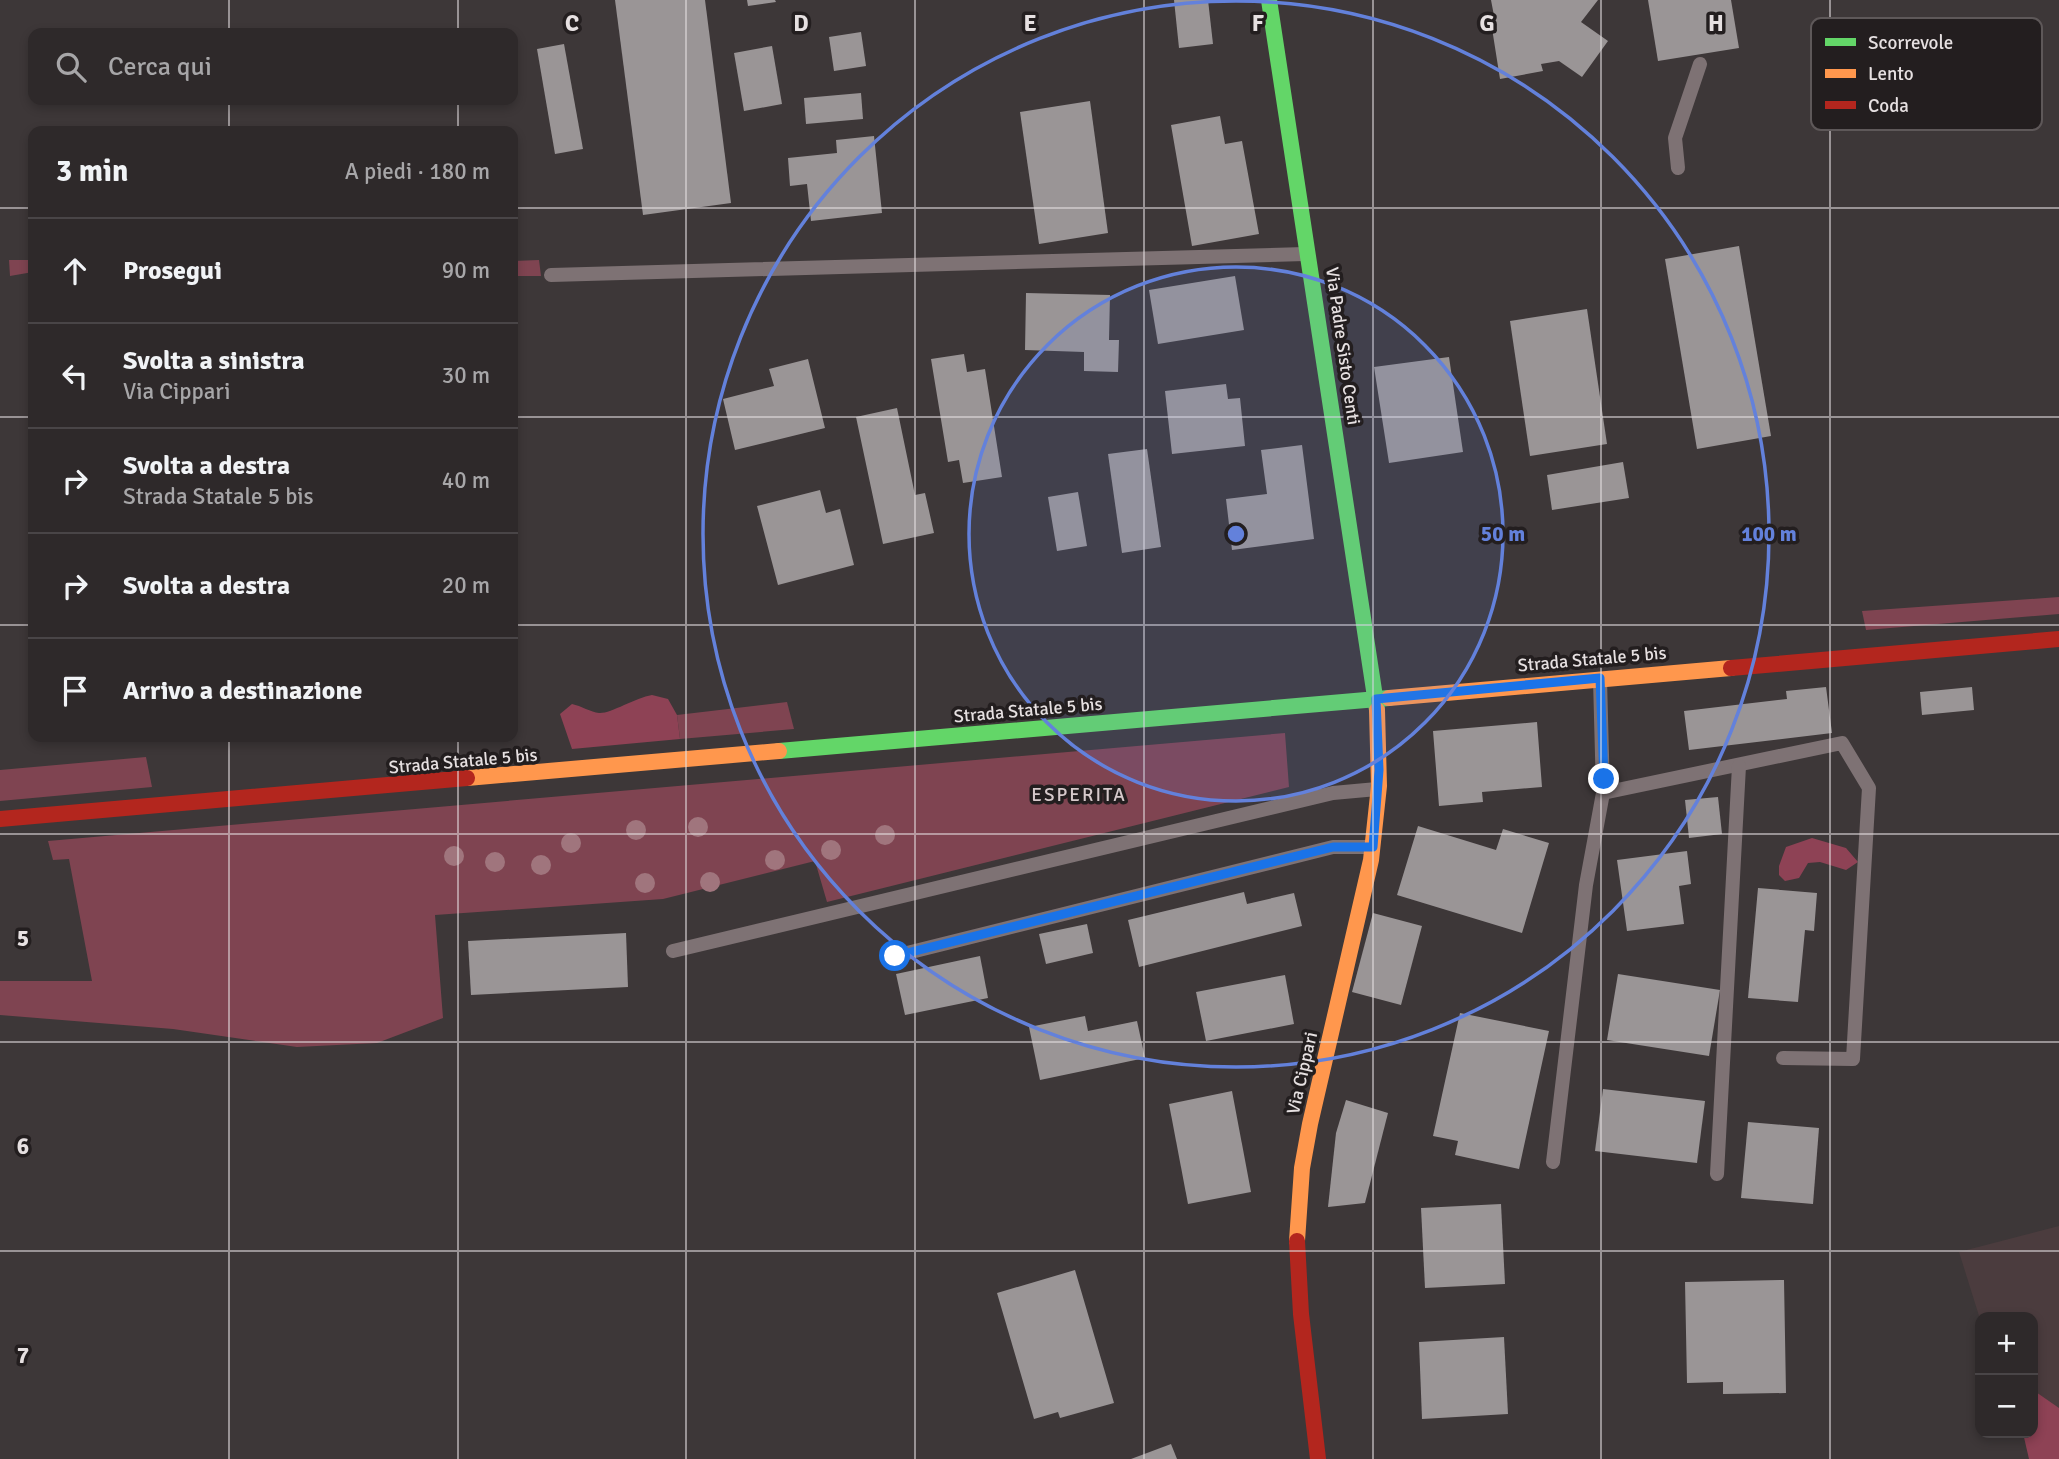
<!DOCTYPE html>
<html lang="it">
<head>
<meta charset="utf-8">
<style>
  :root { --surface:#2e292a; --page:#3a3536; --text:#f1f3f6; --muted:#a7a6a8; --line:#494547 }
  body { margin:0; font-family:Signika,sans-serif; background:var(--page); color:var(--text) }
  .controls { position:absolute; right:21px; bottom:21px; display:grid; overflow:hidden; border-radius:14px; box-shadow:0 4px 10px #0003 }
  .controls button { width:63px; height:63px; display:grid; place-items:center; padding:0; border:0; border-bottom:2px solid var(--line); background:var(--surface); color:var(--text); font:35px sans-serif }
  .stop { position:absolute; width:21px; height:21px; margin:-16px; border:5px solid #1a73e8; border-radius:50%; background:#fff }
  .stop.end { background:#1a73e8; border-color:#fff; box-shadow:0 2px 7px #0008 }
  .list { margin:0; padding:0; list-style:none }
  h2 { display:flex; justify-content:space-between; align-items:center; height:91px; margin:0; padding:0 28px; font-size:30px }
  h2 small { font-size:23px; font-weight:400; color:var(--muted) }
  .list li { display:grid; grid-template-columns:46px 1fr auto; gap:21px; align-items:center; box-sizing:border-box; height:105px; padding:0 28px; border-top:2px solid var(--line) }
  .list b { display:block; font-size:26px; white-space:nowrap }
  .list p { margin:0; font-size:23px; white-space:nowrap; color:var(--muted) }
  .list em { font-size:23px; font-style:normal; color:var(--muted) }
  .icon { flex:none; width:38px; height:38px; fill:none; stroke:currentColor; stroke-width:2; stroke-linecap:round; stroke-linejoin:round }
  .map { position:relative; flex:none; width:2059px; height:1459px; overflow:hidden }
  .search { position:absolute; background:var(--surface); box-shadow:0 4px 10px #0003; left:28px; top:28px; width:490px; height:77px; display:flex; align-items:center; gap:18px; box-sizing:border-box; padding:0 24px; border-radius:14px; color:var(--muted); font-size:26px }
  .panel { position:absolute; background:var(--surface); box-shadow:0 4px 10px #0003; left:28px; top:126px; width:490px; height:616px; border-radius:14px }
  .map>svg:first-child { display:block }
  .built { fill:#4b3c3e }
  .green { fill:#7f4451 }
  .forest { fill:#8e4255 }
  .building { fill:#9a9596 }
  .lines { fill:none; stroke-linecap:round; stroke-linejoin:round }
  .lane { stroke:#7e7274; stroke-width:14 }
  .fast { stroke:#63d668; stroke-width:16 }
  .slow { stroke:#ff974d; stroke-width:16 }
  .jam { stroke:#b3261e; stroke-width:16 }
  .tree { fill:#a0757d }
  .route { stroke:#1a73e8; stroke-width:9 }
  .grid { fill:none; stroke:#e6e0e1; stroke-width:2; stroke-opacity:0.55 }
  .ring { fill:none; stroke:#6381db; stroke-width:3.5 }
  .labels { text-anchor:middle; stroke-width:7; stroke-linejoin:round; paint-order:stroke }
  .street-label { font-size:18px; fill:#e6e0e1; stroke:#231e1f }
  .neighbourhood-label { font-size:19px; letter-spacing:2px; fill:#d6c9cb; stroke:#231e1f }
  .key { fill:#231e1f; stroke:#5e5859; stroke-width:2 }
  .key-label { font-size:19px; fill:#e6e0e1 }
  .grid-label { font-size:23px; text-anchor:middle; font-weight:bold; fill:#e6e0e1; stroke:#231e1f; stroke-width:7; stroke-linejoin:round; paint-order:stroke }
  .centre { fill:#6381db; stroke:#231e1f; stroke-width:3.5 }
  .ring-label { font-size:21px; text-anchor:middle; font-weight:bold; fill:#6381db; stroke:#231e1f; stroke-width:7; stroke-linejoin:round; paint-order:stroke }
</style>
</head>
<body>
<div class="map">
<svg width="2059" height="1459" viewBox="0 0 2059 1459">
  <rect width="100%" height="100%" fill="#3d3738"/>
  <!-- built -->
  <polygon class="built" points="2059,1226 2059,1409 2033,1417 2033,1317 1980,1319 1959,1252"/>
  <!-- green -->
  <g class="green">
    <polygon points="9,260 33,260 33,272 10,276"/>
    <polygon points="539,260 541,276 513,276 513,261"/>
    <polygon points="2059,597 2059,614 1866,630 1862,611"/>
    <polygon points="787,702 794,729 680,739 677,715"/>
    <polygon points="1285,733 1289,787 827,902 815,861 663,899 435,915 443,1018 377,1043 297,1047 173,1029 0,1015 0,981 92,981 69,859 53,860 48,841"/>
    <polygon points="146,757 152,787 0,801 0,770"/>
  </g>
  <!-- forest -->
  <g class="forest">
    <path d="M652,695l16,4 9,16 3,24 -108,10 -12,-35 12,-10c9,2 19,8 27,9 11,1 36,-15 53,-18z"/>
    <polygon points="1812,838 1846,848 1858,862 1846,870 1820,862 1808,863 1799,878 1785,881 1779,875 1779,866 1786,847"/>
    <polygon points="2033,1390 2059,1408 2059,1459 2029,1459 2023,1433 2033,1433"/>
  </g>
  <!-- building -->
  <g class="building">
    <polygon points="615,0 705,0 731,203 643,215"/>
    <polygon points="747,0 775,0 776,2 748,6"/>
    <polygon points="1174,0 1208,0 1213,44 1179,48"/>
    <polygon points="1491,0 1598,0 1581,22 1608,41 1582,77 1559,61 1541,64 1543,71 1500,79 1491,22 1495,21"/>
    <polygon points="1648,0 1731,0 1739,48 1658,61"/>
    <polygon points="861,32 866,66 834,71 829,37"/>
    <polygon points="564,44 583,149 555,154 537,49"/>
    <polygon points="772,46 782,104 744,111 734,53"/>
    <polygon points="861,93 863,119 806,124 804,98"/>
    <polygon points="1090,101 1108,233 1039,244 1020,112"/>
    <polygon points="1220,116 1225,144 1242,141 1259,234 1192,246 1171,125"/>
    <polygon points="874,136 882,213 811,221 807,184 790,186 788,158 837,153 836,140"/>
    <polygon points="1739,246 1771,436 1697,449 1665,259"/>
    <polygon points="1235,276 1244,330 1158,344 1149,290"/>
    <polygon points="1026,293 1110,295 1109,340 1119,340 1118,372 1084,371 1084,352 1025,350"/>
    <polygon points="1587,309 1607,444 1530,456 1510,321"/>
    <polygon points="964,354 967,372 985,369 1002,477 963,483 959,460 948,462 931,359"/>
    <polygon points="1449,357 1463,452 1389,463 1374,367"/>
    <polygon points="808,359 825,428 735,450 723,399 774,386 769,369"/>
    <polygon points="1226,384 1228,399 1240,398 1245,446 1172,454 1165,391"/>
    <polygon points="897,408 915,495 925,493 934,533 883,544 856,417"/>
    <polygon points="1302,445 1314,539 1232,550 1226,499 1267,494 1261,450"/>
    <polygon points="1147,449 1161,547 1122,553 1108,454"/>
    <polygon points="1623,462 1629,498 1552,510 1547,475"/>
    <polygon points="820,490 826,513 840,509 854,565 778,585 757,506"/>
    <polygon points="1078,492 1087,546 1057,551 1048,497"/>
    <polygon points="1826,687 1832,733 1689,750 1684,711 1787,699 1786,691"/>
    <polygon points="1972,687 1974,710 1922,715 1920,692"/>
    <polygon points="1537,722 1542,787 1482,792 1483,802 1439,806 1433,731"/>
    <polygon points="1718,797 1722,834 1689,838 1685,800"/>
    <polygon points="1418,826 1496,850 1503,829 1549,843 1522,933 1397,895"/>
    <polygon points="1687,851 1691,884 1679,886 1684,924 1627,931 1617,860"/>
    <polygon points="1758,888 1817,893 1814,931 1805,930 1798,1002 1748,998"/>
    <polygon points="1244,892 1247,904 1294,893 1302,926 1139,967 1128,920"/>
    <polygon points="1373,913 1422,926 1401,1005 1352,992"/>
    <polygon points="1087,924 1093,953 1046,964 1039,934"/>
    <polygon points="626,933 628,987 471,995 468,941"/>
    <polygon points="980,956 988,998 905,1015 896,974"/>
    <polygon points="1618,974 1720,990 1709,1056 1607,1040"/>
    <polygon points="1285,975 1294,1024 1206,1041 1196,992"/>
    <polygon points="1460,1013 1549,1031 1519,1169 1455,1155 1458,1141 1433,1136"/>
    <polygon points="1085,1016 1088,1031 1137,1021 1145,1058 1040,1080 1029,1027"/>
    <polygon points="1603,1089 1705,1101 1697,1163 1595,1151"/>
    <polygon points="1232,1091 1251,1192 1188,1204 1169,1104"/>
    <polygon points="1346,1100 1388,1113 1365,1203 1328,1207 1336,1133"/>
    <polygon points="1748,1122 1819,1128 1813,1204 1741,1198"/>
    <polygon points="1501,1204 1505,1284 1425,1288 1421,1208"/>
    <polygon points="1075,1270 1114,1403 1060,1418 1058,1412 1034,1419 997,1293"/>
    <polygon points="1784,1280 1786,1393 1723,1394 1723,1382 1687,1383 1685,1282"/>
    <polygon points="1504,1337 1508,1414 1422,1419 1419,1342"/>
    <polygon points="1171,1444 1177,1459 1131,1459"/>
  </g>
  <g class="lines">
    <!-- lane -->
    <g class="lane">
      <polyline points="1678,168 1675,138 1700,64"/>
      <polyline points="551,275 1305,254"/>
      <polyline points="1603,793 1842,743 1869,788 1853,1059 1783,1058"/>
      <polyline points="673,951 1333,793 1377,789"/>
      <polyline points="895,956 1333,847 1373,847"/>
      <polyline points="1553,1162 1586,885 1603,793 1600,679"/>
      <polyline points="1717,1174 1739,766"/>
    </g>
    <!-- fast -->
    <g class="fast">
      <polyline points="1269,0 1377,710"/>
      <polyline points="779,751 1389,698"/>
    </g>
    <!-- slow -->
    <g class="slow">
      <polyline points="1389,698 1731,668"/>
      <polyline points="467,778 779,751"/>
      <polyline points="1297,1241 1302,1168 1310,1124 1371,860 1379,786 1377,710"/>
    </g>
    <!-- jam -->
    <g class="jam">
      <polyline points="1731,668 2059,639"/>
      <polyline points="0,819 467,778"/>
      <polyline points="1297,1241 1301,1314 1318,1459"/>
    </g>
  </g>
  <!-- trees -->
  <g class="tree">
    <circle cx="698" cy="827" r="10"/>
    <circle cx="636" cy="830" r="10"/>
    <circle cx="885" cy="835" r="10"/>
    <circle cx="571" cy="843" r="10"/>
    <circle cx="831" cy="850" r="10"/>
    <circle cx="454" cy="856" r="10"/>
    <circle cx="775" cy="860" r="10"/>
    <circle cx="495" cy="862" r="10"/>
    <circle cx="541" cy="865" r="10"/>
    <circle cx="710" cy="882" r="10"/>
    <circle cx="645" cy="883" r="10"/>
  </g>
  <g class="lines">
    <!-- route -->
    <polyline class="route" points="895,956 1333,847 1373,847 1379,770 1376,699 1600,678 1604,779"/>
  </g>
  <!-- grid -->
  <path class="grid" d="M229,0v33M458,0v33M686,0v1459M915,0v1459M1144,0v1459M1373,0v1459M1601,0v1459M1830,0v1459M229,100v31M458,100v31M0,208h33M513,208h1546M0,417h33M513,417h1546M0,625h33M513,625h1546M229,737v722M458,737v722M0,834h2059M0,1042h2059M0,1251h2059"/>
  <!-- distance rings -->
  <circle cx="1236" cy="534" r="267" fill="#6381db" fill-opacity=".12"/>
  <g class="ring">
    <circle cx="1236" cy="534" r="267"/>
    <circle cx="1236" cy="534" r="533"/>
  </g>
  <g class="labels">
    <!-- street labels -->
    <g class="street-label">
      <text transform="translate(1343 346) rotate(82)" y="6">Via Padre Sisto Centi</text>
      <text transform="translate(1592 659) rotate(-5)" y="6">Strada Statale 5 bis</text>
      <text transform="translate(1028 710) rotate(-5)" y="6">Strada Statale 5 bis</text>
      <text transform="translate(463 761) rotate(-5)" y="6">Strada Statale 5 bis</text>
      <text transform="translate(1302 1073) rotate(-77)" y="6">Via Cippari</text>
    </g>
    <!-- neighbourhood labels -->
    <g class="neighbourhood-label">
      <text x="1079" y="801">ESPERITA</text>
    </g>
  </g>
  <!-- legend -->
  <rect x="1811" y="18" width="231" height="112" rx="10" class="key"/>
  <rect x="1825" y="38" width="31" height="8" fill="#63d668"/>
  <rect x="1825" y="69" width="31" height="9" fill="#ff974d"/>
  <rect x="1825" y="101" width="31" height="8" fill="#b3261e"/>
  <g class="key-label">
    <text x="1868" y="49">Scorrevole</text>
    <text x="1868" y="80">Lento</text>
    <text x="1868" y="112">Coda</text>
  </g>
  <g class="grid-label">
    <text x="572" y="31">C</text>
    <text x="801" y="31">D</text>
    <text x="1030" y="31">E</text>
    <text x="1258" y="31">F</text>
    <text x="1487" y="31">G</text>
    <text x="1716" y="31">H</text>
    <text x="23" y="946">5</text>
    <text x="23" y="1154">6</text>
    <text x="23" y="1363">7</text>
  </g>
  <circle cx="1236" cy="534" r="10" class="centre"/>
  <g class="ring-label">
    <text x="1503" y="541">50 m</text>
    <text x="1769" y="541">100 m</text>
  </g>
</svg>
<div class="controls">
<button>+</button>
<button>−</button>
</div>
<div class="stop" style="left:895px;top:956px"></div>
<div class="stop end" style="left:1604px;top:779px"></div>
<div class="search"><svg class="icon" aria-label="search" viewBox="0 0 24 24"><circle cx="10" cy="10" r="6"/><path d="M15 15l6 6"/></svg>Cerca qui</div>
<section class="panel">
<h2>3 min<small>A piedi · 180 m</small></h2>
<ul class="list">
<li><svg class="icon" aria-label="ahead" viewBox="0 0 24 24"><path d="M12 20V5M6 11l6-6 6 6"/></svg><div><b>Prosegui</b></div><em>90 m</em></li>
<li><svg class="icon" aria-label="left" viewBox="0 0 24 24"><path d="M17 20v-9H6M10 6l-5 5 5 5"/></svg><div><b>Svolta a sinistra</b><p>Via Cippari</p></div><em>30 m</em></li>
<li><svg class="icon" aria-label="right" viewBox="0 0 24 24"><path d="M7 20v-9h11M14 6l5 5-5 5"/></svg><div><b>Svolta a destra</b><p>Strada Statale 5 bis</p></div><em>40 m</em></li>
<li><svg class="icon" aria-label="right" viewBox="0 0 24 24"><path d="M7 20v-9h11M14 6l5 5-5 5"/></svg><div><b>Svolta a destra</b></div><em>20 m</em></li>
<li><svg class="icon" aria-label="arrive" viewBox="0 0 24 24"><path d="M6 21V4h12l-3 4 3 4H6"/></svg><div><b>Arrivo a destinazione</b></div></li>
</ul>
</section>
</div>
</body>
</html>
